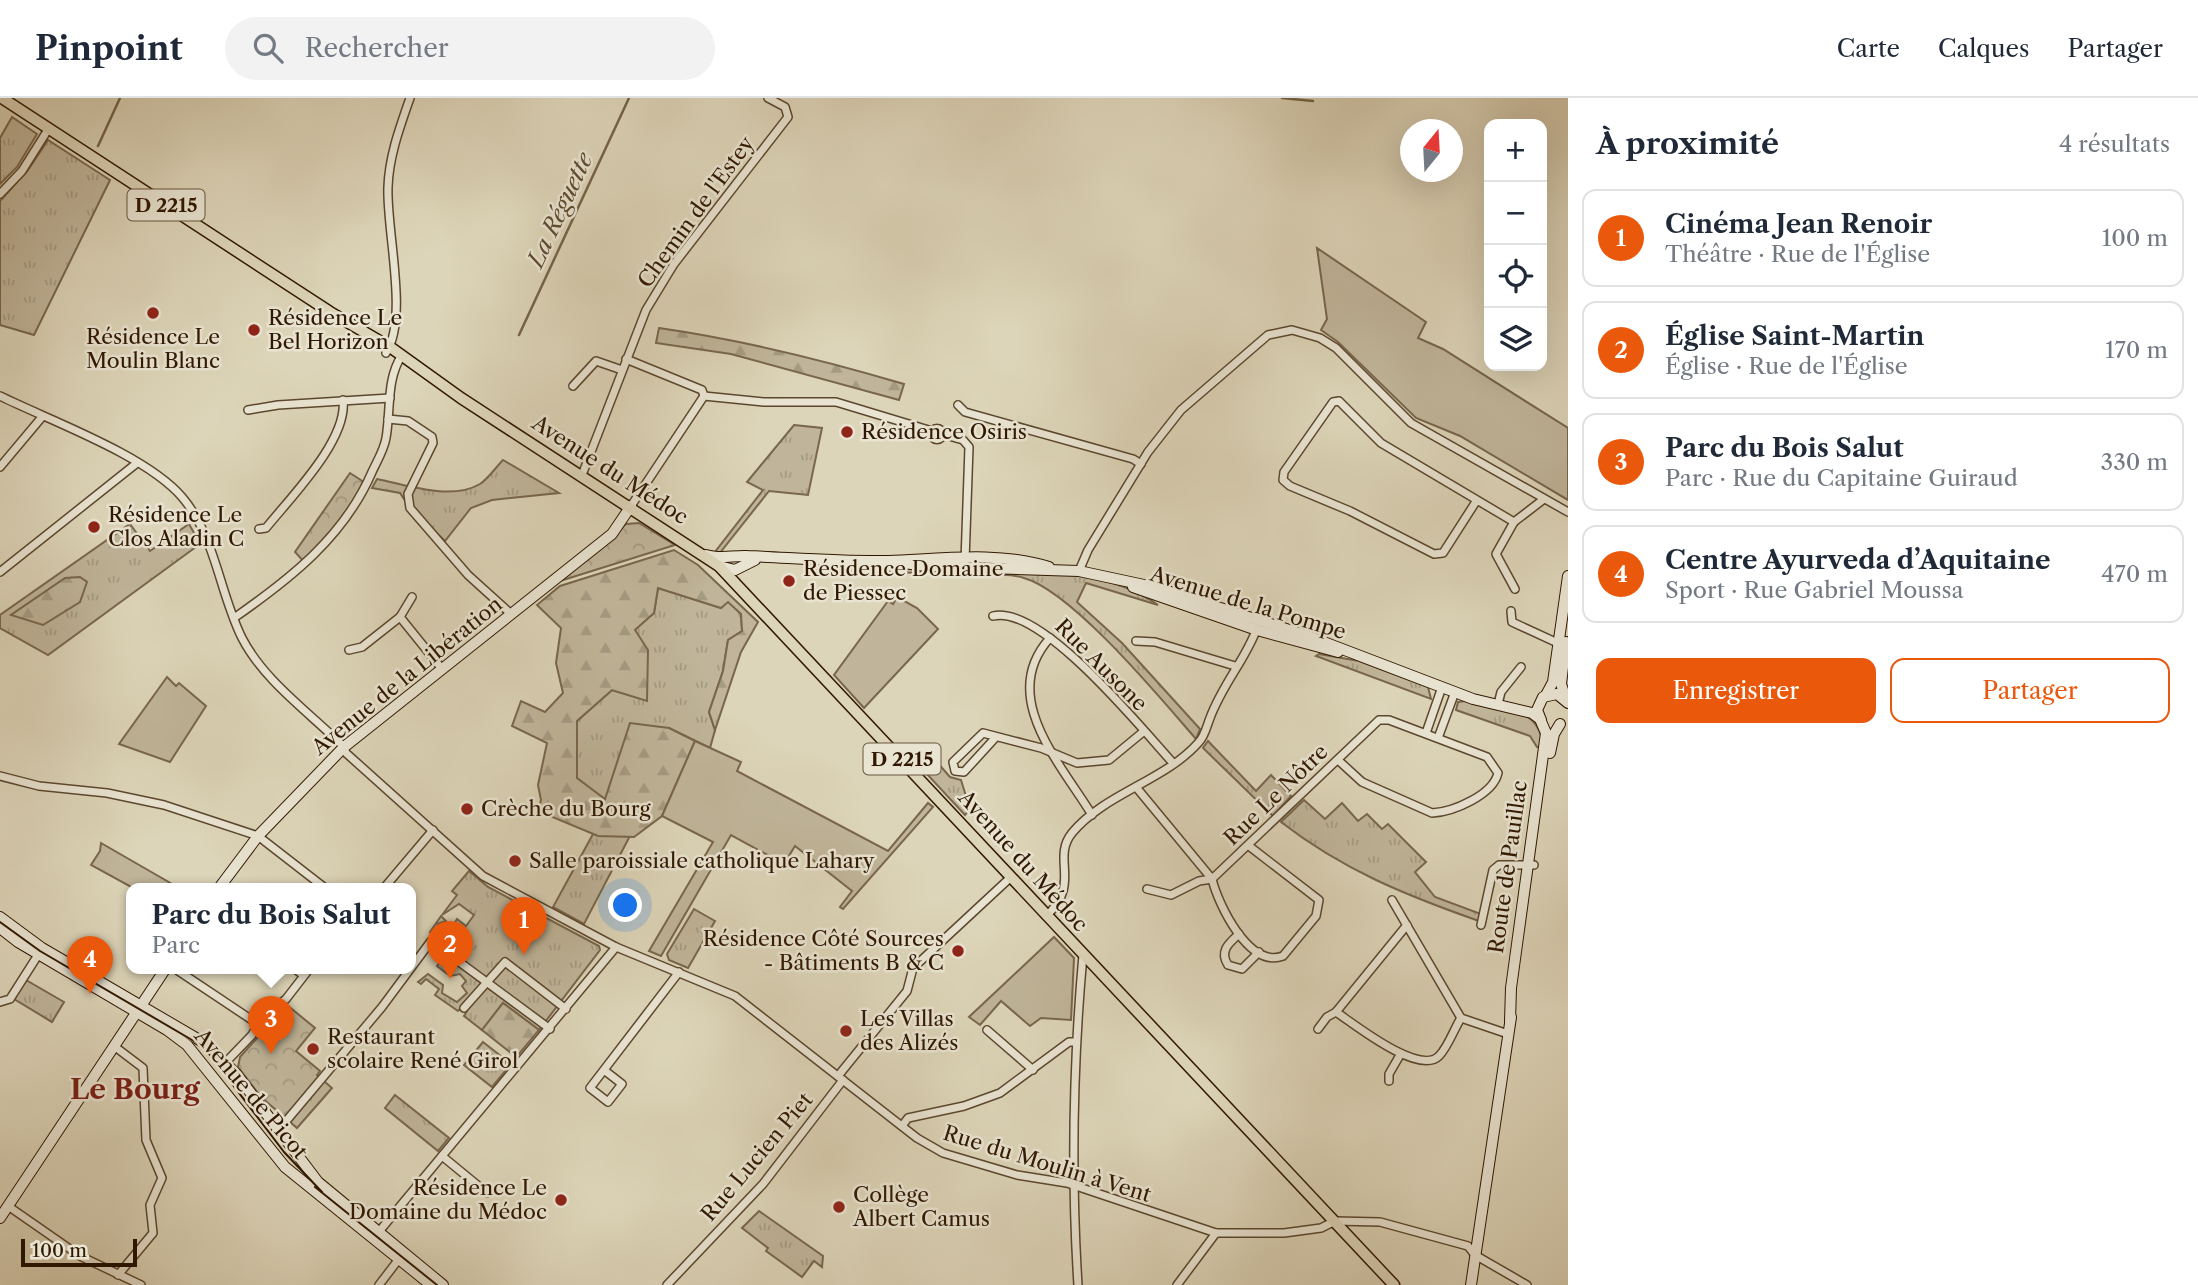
<!DOCTYPE html>
<html lang="fr">
<head>
<meta charset="utf-8">
<style>
  :root { --surface:#fff; --page:#f2f2f3; --text:#1f2937; --muted:#747a83; --line:#e0e1e3; --accent:#ea580c }
  body { margin:0; font-family:"Libre Caslon Text",serif; background:var(--page); color:var(--text) }
  .controls { position:absolute; right:21px; top:21px; display:grid; overflow:hidden; border-radius:14px; box-shadow:0 7px 28px #0002 }
  .controls button { width:63px; height:63px; display:grid; place-items:center; padding:0; border:0; border-bottom:2px solid var(--line); background:var(--surface); color:var(--text); font:35px sans-serif }
  .compass { position:absolute; left:1400px; top:21px; width:63px; height:63px; border-radius:50%; background:var(--surface); box-shadow:0 7px 28px #0002; rotate:18deg }
  .scale { position:absolute; left:21px; bottom:18px; width:116px; box-sizing:border-box; padding-left:7px; border:4px solid #301800; border-top:0; font-size:19px; line-height:24px; white-space:nowrap; color:#301800; -webkit-text-stroke:5px #e9e4d2; paint-order:stroke }
  .you { position:absolute; left:626px; top:808px; width:24px; height:24px; margin:-18px; border:5px solid #fff; border-radius:50%; background:#1a73e8; box-shadow:0 0 0 10px #1a73e833 }
  .badge { display:grid; place-items:center; width:46px; height:46px; border-radius:50%; background:var(--accent); color:#fff; font-size:23px; font-weight:700 }
  .pin { position:absolute; translate:-50% -58px; filter:drop-shadow(0 2px 4px #0008) }
  .pin::after { content:''; position:absolute; top:37px; width:24px; height:21px; background:inherit; clip-path:polygon(0 0,100% 0,50% 100%) }
  .popup { position:absolute; left:126px; top:785px; width:290px; height:91px; box-sizing:border-box; display:grid; place-content:center; border-radius:14px; background:var(--surface); filter:drop-shadow(0 2px 5px #0005); font-size:23px; white-space:nowrap; color:var(--muted) }
  .popup b { font-size:26px; color:var(--text) }
  .popup::after { content:''; position:absolute; left:50%; top:100%; margin-left:-14px; border:14px solid transparent; border-top-color:var(--surface) }
  .list { margin:0; padding:0; list-style:none }
  h2 { display:flex; justify-content:space-between; align-items:center; height:91px; margin:0; padding:0 28px; font-size:30px }
  h2 small { font-size:23px; font-weight:400; color:var(--muted) }
  .list li { display:grid; grid-template-columns:46px 1fr auto; gap:21px; align-items:center; box-sizing:border-box; height:98px; margin:0 14px 14px; padding:0 14px; border:2px solid var(--line); border-radius:14px }
  .list b { display:block; font-size:26px; white-space:nowrap }
  .list p { margin:0; font-size:23px; white-space:nowrap; color:var(--muted) }
  .list em { font-size:23px; font-style:normal; color:var(--muted) }
  .actions { display:flex; gap:14px; padding:21px 28px }
  .actions a { flex:1; padding:16px 0; border:2px solid var(--accent); border-radius:14px; text-align:center; font-size:24px; color:var(--accent) }
  .actions .main { background:var(--accent); color:#fff }
  .icon { flex:none; width:38px; height:38px; fill:none; stroke:currentColor; stroke-width:2; stroke-linecap:round; stroke-linejoin:round }
  .map { position:relative; flex:none; width:1568px; height:1187px; overflow:hidden }
  header { display:flex; align-items:center; gap:42px; box-sizing:border-box; height:98px; padding:0 35px; background:var(--surface); border-bottom:2px solid var(--line) }
  header strong { font-size:33px }
  nav { display:flex; gap:38px; margin-inline-start:auto; font-size:24px }
  .search { width:490px; height:63px; background:var(--page); display:flex; align-items:center; gap:18px; box-sizing:border-box; padding:0 24px; border-radius:38px; color:var(--muted); font-size:26px }
  main { display:flex }
  aside { flex:1; background:var(--surface) }
  .map>svg:first-child { display:block }
  .grass { fill:url(#grass-tufts); stroke:#78664d; stroke-width:2 }
  .forest { fill:url(#forest-firs); stroke:#78664d; stroke-width:2 }
  .park { fill:url(#park-crowns); stroke:#78664d; stroke-width:2 }
  .garden { fill:#c0b59a; stroke:#78664d; stroke-width:2 }
  .lines { fill:none; stroke-linecap:round; stroke-linejoin:round }
  .stream { stroke:#746349; stroke-width:2.5 }
  .street-casing { stroke:#5b472e; stroke-width:10 }
  .secondary-casing { stroke:#301800; stroke-width:12 }
  .primary-casing { stroke:#301800; stroke-width:13 }
  .street { stroke:#e9e4d2; stroke-width:7 }
  .secondary { stroke:#e9e4d2; stroke-width:10 }
  .primary { stroke:#ddd5b9; stroke-width:10 }
  .tram { stroke:#301800; stroke-width:2 }
  .poi-dot { fill:#8f2418; stroke:#e9e4d2; stroke-width:2.5 }
  .labels { text-anchor:middle; stroke-width:5; stroke-linejoin:round; paint-order:stroke }
  .shield { fill:#e9e4d2; stroke:#68553f; stroke-width:2 }
  .shield-label { font-size:19px; font-weight:bold; fill:#301800 }
  .street-label { font-size:21px; fill:#301800; stroke:#e9e4d2 }
  .poi-label { font-size:21px; fill:#301800; stroke:#e9e4d2; text-anchor:start }
  .water-label { font-size:23px; font-style:italic; fill:#5e4a31; stroke:#e9e4d2 }
  .district-label { font-size:28px; font-weight:bold; fill:#7a1f14; stroke:#e9e4d2 }
</style>
</head>
<body>
<header>
<strong>Pinpoint</strong>
<div class="search"><svg class="icon" aria-label="search" viewBox="0 0 24 24"><circle cx="10" cy="10" r="6"/><path d="M15 15l6 6"/></svg>Rechercher</div>
<nav><a>Carte</a><a>Calques</a><a>Partager</a></nav>
</header>
<main>
<div class="map">
<svg width="1568" height="1187" viewBox="0 0 1568 1187">
  <defs>
    <pattern id="grass-tufts" width="24" height="20" patternUnits="userSpaceOnUse" patternTransform="scale(1.75)"><rect width="24" height="20" fill="#c0b59a"/><path d="M3 7l-1-3M5 7V3M7 7l1-3M15 17l-1-3M17 17v-4M19 17l1-3" fill="none" stroke="#a59b83"/></pattern>
    <pattern id="forest-firs" width="22" height="20" patternUnits="userSpaceOnUse" patternTransform="scale(1.75)"><rect width="22" height="20" fill="#c0b59a"/><path d="M5 1l3.5 6h-7zM16 11l3.5 6h-7z" fill="#a59b83"/></pattern>
    <pattern id="park-crowns" width="20" height="18" patternUnits="userSpaceOnUse" patternTransform="scale(1.75)"><rect width="20" height="18" fill="#c0b59a"/><path d="M2 6a3 3 0 1 1 6 0M12 15a3 3 0 1 1 6 0" fill="none" stroke="#a59b83"/></pattern>
  </defs>
  <rect width="100%" height="100%" fill="#ddd5b9"/>
  <filter id="stains"><feTurbulence type="fractalNoise" baseFrequency=".00286" numOctaves="4"/><feColorMatrix values="0 0 0 0 .2 0 0 0 0 .09 0 0 0 0 .02 0 0 0 .5 -.17"/></filter>
  <radialGradient id="worn" r=".72"><stop offset=".6" stop-color="#630" stop-opacity="0"/><stop offset="1" stop-color="#630" stop-opacity=".3"/></radialGradient>
  <!-- grass -->
  <g class="grass">
    <polygon points="12,19 37,36 17,69 0,86 0,40"/>
    <polygon points="48,42 110,82 34,237 0,227 0,103 28,72"/>
    <polygon points="794,327 822,330 808,397 769,393 719,456 715,454 763,392 747,384"/>
    <path d="M503,362l56,33 -67,7 -21,8 -26,33 -35,-33 -10,-15 -28,-5 5,-9c30,6 74,22 103,5 8,-5 16,-17 23,-24z"/>
    <polygon points="130,426 150,453 189,426 200,446 48,557 0,530 0,517"/>
    <polygon points="812,466 922,471 921,475 812,472"/>
    <path d="M960,473c64,2 143,-6 198,34l-72,-22 -9,19 45,41 78,86 -4,10c-35,-40 -123,-147 -172,-161 -19,-6 -45,-2 -65,-3z"/>
    <polygon points="658,490 721,510 728,503 741,516 742,533 728,542 723,573 709,614 715,632 710,650 669,630 645,709 584,826 553,809 593,736 604,702 577,680 577,623 612,592 646,602 635,531 654,515"/>
    <polygon points="1319,556 1359,563 1428,589 1431,601 1316,558"/>
    <path d="M1465,603c35,12 75,1 78,47l-6,-1 -7,-11 -74,-26 2,-8z"/>
    <polygon points="1208,643 1256,693 1271,677 1291,698 1273,718 1203,650"/>
    <polygon points="923,648 950,679 961,682 970,711 965,717 913,661"/>
    <path d="M1304,702l21,19 17,-16 16,18 9,-7 15,15 6,-5 38,38 -11,10 20,25 46,17 -2,7c-74,-26 -136,-51 -198,-99z"/>
    <polygon points="469,773 488,789 599,848 600,852 539,932 503,905 482,932 464,918 467,913 462,909 458,913 435,897 439,891 426,881 421,886 418,884 428,876 443,887 442,895 457,904 467,895 462,888 466,883 460,876 450,878 437,868 448,853 436,844 438,841 430,834 441,818 446,823 440,825 442,828 438,826 435,836 438,834 454,848 464,834 454,826 457,821 466,828 474,817 459,806 442,817 457,797 452,793"/>
    <polygon points="694,811 715,823 688,870 669,862 667,856"/>
    <polygon points="26,882 64,904 52,924 14,901"/>
    <polygon points="483,944 506,962 507,971 492,989 464,967"/>
    <polygon points="395,997 449,1040 438,1053 385,1010"/>
    <polygon points="759,1113 823,1158 822,1169 814,1163 802,1179 766,1153 768,1150 742,1130"/>
  </g>
  <!-- forest -->
  <g class="forest">
    <path d="M659,230c84,12 164,32 245,56l-5,16 -168,-46 -75,-11z"/>
    <polygon points="674,452 698,467 758,524 741,554 715,632 709,614 723,573 728,542 742,533 741,516 728,504 721,510 658,490 654,515 635,532 648,552 647,603 612,592 577,623 577,680 605,701 630,625 669,630 695,643 662,718 634,739 598,738 538,713 541,702 538,687 547,645 512,628 521,603 545,614 563,595 556,565 561,530 537,507 560,488"/>
    <polygon points="80,479 87,484 80,504 43,527 11,517 65,480"/>
    <polygon points="503,905 539,932 519,956 511,955 482,932"/>
  </g>
  <!-- park -->
  <g class="park">
    <polygon points="350,375 367,386 342,428 305,465 295,454"/>
    <polygon points="639,425 675,447 560,483 626,426"/>
    <polygon points="287,907 315,930 296,953 320,973 317,977 332,990 297,1030 261,999 238,969 240,959"/>
  </g>
  <!-- garden -->
  <g class="garden">
    <polygon points="1317,150 1426,224 1418,240 1443,251 1568,330 1568,402 1460,338 1416,320 1338,244 1321,232 1327,221"/>
    <polygon points="897,499 917,510 938,531 864,610 834,577 888,503 893,506"/>
    <polygon points="167,579 176,588 179,585 206,608 170,664 119,646"/>
    <polygon points="695,643 741,664 737,673 888,753 928,705 933,709 843,811 840,809 852,793 795,748 784,766 731,737 661,858 649,853 713,744 662,718"/>
    <polygon points="101,745 179,790 133,790 91,767 100,753"/>
    <polygon points="1054,839 1074,860 1071,922 1041,920 1030,928 1001,903 980,927 969,919"/>
  </g>
  <g class="lines">
    <!-- stream -->
    <g class="stream">
      <polyline points="1282,0 1313,3"/>
      <polyline points="98,48 120,0"/>
      <polyline points="519,237 629,0"/>
    </g>
    <defs>
      <g id="street">
        <polyline points="0,96 22,73 49,30"/>
        <path d="M386,255c23,-35 0,-124 2,-166 1,-31 12,-60 22,-89"/>
        <polyline points="626,261 702,292 704,298"/>
        <polyline points="573,288 596,263 622,272"/>
        <path d="M0,298c51,25 146,59 182,101 34,40 37,95 60,141 22,43 68,75 102,109l2,6 137,123 133,71 119,49 182,142 26,15 74,22 50,8 149,50h68l37,-5 14,-7 45,1 88,24 7,9 52,30"/>
        <polyline points="958,307 965,314 1133,361 1141,366"/>
        <polyline points="248,312 278,307 390,300"/>
        <polyline points="388,321 408,323 432,339 433,345 408,396 410,410 468,477 511,516"/>
        <circle cx="937" cy="336" r="5.5"/>
        <polyline points="942,336 963,342 969,349 965,463"/>
        <polyline points="0,369 42,319"/>
        <polyline points="582,377 646,212 674,166 788,19 785,9 768,0"/>
        <polyline points="1477,402 1443,455 1434,456 1350,413 1290,388 1283,382 1284,374 1333,304 1339,303 1381,345 1514,424 1544,401"/>
        <polyline points="631,408 704,298 764,304 836,304 932,333"/>
        <polyline points="1514,424 1496,456 1515,491"/>
        <path d="M259,431l7,-1c24,-30 82,-88 77,-128"/>
        <polyline points="1079,473 1088,452 1148,354 1181,312 1268,237 1292,232 1320,240 1336,250 1411,325 1568,414"/>
        <polyline points="0,474 137,365"/>
        <polyline points="1511,513 1512,524 1562,547"/>
        <path d="M993,518c48,-12 148,112 180,147"/>
        <polyline points="400,519 412,499"/>
        <path d="M234,520c56,-39 110,-81 138,-146 5,-11 12,-22 14,-34 5,-28 0,-59 16,-83"/>
        <path d="M1050,540c-53,58 11,126 42,177"/>
        <polyline points="1136,543 1155,544 1235,568"/>
        <polyline points="349,552 362,549 400,519 442,571"/>
        <polyline points="1498,606 1501,594 1521,569"/>
        <polyline points="1426,635 1442,589"/>
        <polyline points="996,639 964,674 955,673 953,664 983,635 1041,650 1077,665 1109,662 1143,634"/>
        <polyline points="1438,640 1455,594"/>
        <polyline points="0,678 39,688 107,695 164,707 258,738 325,790"/>
        <path d="M1136,689l76,92 167,-159h10l98,37 11,16c-5,22 -45,39 -66,40l-70,-31 -24,-22"/>
        <polyline points="384,790 433,732"/>
        <path d="M1147,791l24,6 28,-14 13,-2c6,25 37,90 71,77l33,-40 3,-16 -70,-54"/>
        <polyline points="1392,802 1461,920 1508,936"/>
        <path d="M1046,818c36,-32 5,-57 26,-83 33,-40 93,-52 127,-91 6,-6 8,-17 11,-24 13,-35 36,-59 47,-90"/>
        <polyline points="1481,827 1493,772 1499,767 1534,767"/>
        <path d="M1239,836c-10,9 -20,17 -11,31l14,4 17,-17"/>
        <polyline points="174,870 258,926"/>
        <polyline points="294,870 303,877"/>
        <polyline points="0,904 10,901 38,857"/>
        <polyline points="464,910 505,864 566,911"/>
        <path d="M1336,914c18,12 83,64 103,44 9,-9 15,-27 22,-38"/>
        <polyline points="1318,931 1327,919 1336,914 1407,827"/>
        <polyline points="987,932 1033,972"/>
        <polyline points="114,948 143,970 146,1042 162,1080 150,1107 153,1135 118,1177"/>
        <polyline points="226,964 252,937 260,922 286,901 310,870"/>
        <polyline points="604,972 622,986 608,1004 590,990 679,874"/>
        <polyline points="838,978 907,893 913,870 1011,779"/>
        <polyline points="1389,983 1389,976 1400,957"/>
        <polyline points="287,1022 382,909 431,843 550,931"/>
        <polyline points="902,1028 908,1020 964,1008 1000,995 1069,944 1075,944"/>
        <polyline points="442,1058 487,1095"/>
        <polyline points="8,1108 80,1158 141,1187"/>
        <polyline points="377,1136 616,849"/>
        <polyline points="379,1187 402,1157"/>
        <polyline points="667,1187 763,1086 843,982"/>
        <path d="M1078,1187c-7,-110 -5,-220 5,-330"/>
        <polyline points="1177,1187 1216,1135"/>
      </g>
      <g id="secondary">
        <path d="M706,457c15,5 27,0 42,1 47,2 94,6 141,5 52,-2 110,-10 160,6"/>
        <polyline points="889,463 926,468 1079,473 1158,490 1308,538 1473,601 1532,615 1540,621 1546,635 1511,890 1510,924"/>
        <polyline points="719,468 735,472 755,462"/>
        <polyline points="1133,489 1257,532 1338,554"/>
        <polyline points="1546,597 1553,584 1568,478"/>
        <polyline points="1566,601 1561,586 1566,544"/>
        <polyline points="1541,622 1537,612 1543,599 1557,596 1568,605"/>
        <polyline points="1550,655 1554,636 1560,626"/>
        <polyline points="219,790 258,738 344,649 612,436 631,408"/>
        <polyline points="0,819 42,850 208,947 237,977 318,1084 443,1187"/>
        <polyline points="0,830 18,844 167,932 187,947 285,1069 431,1187"/>
        <polyline points="0,1120 166,870"/>
        <polyline points="1471,1187 1511,919"/>
      </g>
      <polyline id="primary" points="2,0 330,214 390,249 461,300 719,468 1394,1187"/>
    </defs>
    <!-- street casing -->
    <use href="#street" class="street-casing"/>
    <!-- secondary casing -->
    <use href="#secondary" class="secondary-casing"/>
    <!-- primary casing -->
    <use href="#primary" class="primary-casing"/>
    <!-- street -->
    <use href="#street" class="street"/>
    <!-- secondary -->
    <use href="#secondary" class="secondary"/>
    <!-- primary -->
    <use href="#primary" class="primary"/>
    <!-- tram -->
    <g class="tram">
      <polyline points="0,824 40,853 204,949 284,1054 322,1094"/>
      <polyline points="315,1089 437,1187"/>
    </g>
  </g>
  <!-- markers -->
  <g class="poi-dot">
    <circle cx="153" cy="215" r="7"/>
    <circle cx="254" cy="232" r="7"/>
    <circle cx="847" cy="334" r="7"/>
    <circle cx="94" cy="429" r="7"/>
    <circle cx="789" cy="483" r="7"/>
    <circle cx="467" cy="711" r="7"/>
    <circle cx="515" cy="763" r="7"/>
    <circle cx="958" cy="853" r="7"/>
    <circle cx="846" cy="933" r="7"/>
    <circle cx="313" cy="951" r="7"/>
    <circle cx="561" cy="1102" r="7"/>
    <circle cx="839" cy="1109" r="7"/>
  </g>
  <g class="labels">
    <!-- shield labels -->
    <g class="shield">
      <rect x="127.5" y="91.5" width="77" height="31" rx="5"/>
      <rect x="863.5" y="645.5" width="77" height="31" rx="5"/>
    </g>
    <g class="shield-label">
      <text x="166" y="114">D 2215</text>
      <text x="902" y="668">D 2215</text>
    </g>
    <!-- street labels -->
    <g class="street-label">
      <text transform="translate(696 114) rotate(-54)" y="7">Chemin de l'Estey</text>
      <text transform="translate(610 372) rotate(33)" y="7">Avenue du Médoc</text>
      <text transform="translate(1248 505) rotate(17)" y="7">Avenue de la Pompe</text>
      <text transform="translate(1101 567) rotate(45)" y="7">Rue Ausone</text>
      <text transform="translate(407 578) rotate(-39)" y="7">Avenue de la Libération</text>
      <text transform="translate(1276 697) rotate(-44)" y="7">Rue Le Nôtre</text>
      <text transform="translate(1023 763) rotate(48)" y="7">Avenue du Médoc</text>
      <text transform="translate(1508 769) rotate(-82)" y="7">Route de Pauillac</text>
      <text transform="translate(251 996) rotate(50)" y="7">Avenue de Picot</text>
      <text transform="translate(757 1059) rotate(-50)" y="7">Rue Lucien Piet</text>
      <text transform="translate(1047 1066) rotate(17)" y="7">Rue du Moulin à Vent</text>
    </g>
    <!-- poi labels -->
    <g class="poi-label">
      <text x="268" y="227">Résidence Le<tspan x="268" dy="24">Bel Horizon</tspan></text>
      <text x="153" y="246" text-anchor="middle">Résidence Le<tspan x="153" dy="24">Moulin Blanc</tspan></text>
      <text x="861" y="341">Résidence Osiris</text>
      <text x="108" y="424">Résidence Le<tspan x="108" dy="24">Clos Aladin C</tspan></text>
      <text x="803" y="478">Résidence Domaine<tspan x="803" dy="24">de Piessec</tspan></text>
      <text x="481" y="718">Crèche du Bourg</text>
      <text x="529" y="770">Salle paroissiale catholique Lahary</text>
      <text x="944" y="848" text-anchor="end">Résidence Côté Sources<tspan x="944" dy="24">- Bâtiments B &amp; C</tspan></text>
      <text x="860" y="928">Les Villas<tspan x="860" dy="24">des Alizés</tspan></text>
      <text x="327" y="946">Restaurant<tspan x="327" dy="24">scolaire René Girol</tspan></text>
      <text x="547" y="1097" text-anchor="end">Résidence Le<tspan x="547" dy="24">Domaine du Médoc</tspan></text>
      <text x="853" y="1104">Collège<tspan x="853" dy="24">Albert Camus</tspan></text>
    </g>
    <!-- water labels -->
    <g class="water-label">
      <text transform="translate(560 112) rotate(-65)" y="8">La Réguette</text>
    </g>
    <!-- district labels -->
    <g class="district-label">
      <text x="135" y="1001">Le Bourg</text>
    </g>
  </g>
  <rect width="100%" height="100%" filter="url(#stains)"/>
  <rect width="100%" height="100%" fill="url(#worn)"/>
</svg>
<div class="controls">
<button>+</button>
<button>−</button>
<button><svg class="icon" aria-label="locate" viewBox="0 0 24 24"><circle cx="12" cy="12" r="6"/><path d="M12 2v4M12 18v4M2 12h4M18 12h4"/></svg></button>
<button><svg class="icon" aria-label="layers" viewBox="0 0 24 24"><path d="M12 4l9 5-9 5-9-5zM3 14l9 5 9-5"/></svg></button>
</div>
<svg class="compass" viewBox="-18 -18 36 36"><path d="M0-13l5 13h-10z" fill="#e53935"/><path d="M0 13l5-13h-10z" fill="#747a83"/></svg>
<div class="scale">100 m</div>
<div class="you"></div>
<div class="pin badge" style="left:524px;top:857px">1</div>
<div class="pin badge" style="left:450px;top:881px">2</div>
<div class="pin badge" style="left:271px;top:956px">3</div>
<div class="popup"><b>Parc du Bois Salut</b>Parc</div>
<div class="pin badge" style="left:90px;top:896px">4</div>
</div>
<aside>
<h2>À proximité<small>4 résultats</small></h2>
<ul class="list">
<li><span class="badge">1</span><div><b>Cinéma Jean Renoir</b><p>Théâtre · Rue de l'Église</p></div><em>100 m</em></li>
<li><span class="badge">2</span><div><b>Église Saint-Martin</b><p>Église · Rue de l'Église</p></div><em>170 m</em></li>
<li><span class="badge">3</span><div><b>Parc du Bois Salut</b><p>Parc · Rue du Capitaine Guiraud</p></div><em>330 m</em></li>
<li><span class="badge">4</span><div><b>Centre Ayurveda d’Aquitaine</b><p>Sport · Rue Gabriel Moussa</p></div><em>470 m</em></li>
</ul>
<div class="actions"><a class="main">Enregistrer</a><a>Partager</a></div>
</aside>
</main>
</body>
</html>
